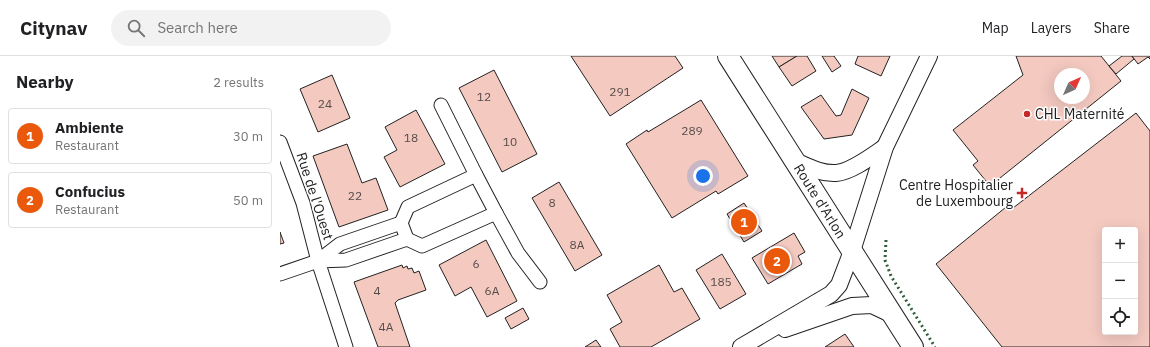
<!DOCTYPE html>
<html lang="en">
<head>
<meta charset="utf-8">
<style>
  :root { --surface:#fff; --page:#f2f2f2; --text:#202124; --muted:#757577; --line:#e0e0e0; --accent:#ea580c }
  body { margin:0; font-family:"IBM Plex Sans",sans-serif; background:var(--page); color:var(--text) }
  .controls { position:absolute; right:12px; bottom:12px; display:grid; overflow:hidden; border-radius:4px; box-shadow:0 4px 16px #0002 }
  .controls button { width:36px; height:36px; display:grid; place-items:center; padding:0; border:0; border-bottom:1px solid var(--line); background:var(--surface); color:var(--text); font:20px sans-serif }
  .compass { position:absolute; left:774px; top:12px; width:36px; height:36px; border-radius:50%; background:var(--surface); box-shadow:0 4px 16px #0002; rotate:45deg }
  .you { position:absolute; left:423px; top:120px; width:14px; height:14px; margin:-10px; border:3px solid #fff; border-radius:50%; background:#1a73e8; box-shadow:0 0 0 6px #1a73e833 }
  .badge { display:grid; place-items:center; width:26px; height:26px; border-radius:50%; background:var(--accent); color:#fff; font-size:13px; font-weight:700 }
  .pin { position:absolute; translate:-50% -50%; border:2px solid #fff; box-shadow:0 1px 4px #0006 }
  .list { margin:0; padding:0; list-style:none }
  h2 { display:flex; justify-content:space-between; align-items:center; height:52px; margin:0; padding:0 16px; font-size:17px }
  h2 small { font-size:13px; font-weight:400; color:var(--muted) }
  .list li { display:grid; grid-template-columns:26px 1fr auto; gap:12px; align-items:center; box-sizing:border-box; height:56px; margin:0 8px 8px; padding:0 8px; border:1px solid var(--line); border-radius:4px }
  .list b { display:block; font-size:15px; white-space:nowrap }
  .list p { margin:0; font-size:13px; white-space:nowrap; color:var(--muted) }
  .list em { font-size:13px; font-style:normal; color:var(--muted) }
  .icon { flex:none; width:22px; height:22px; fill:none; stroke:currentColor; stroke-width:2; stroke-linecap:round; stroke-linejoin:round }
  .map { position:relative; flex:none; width:870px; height:291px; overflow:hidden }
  header { display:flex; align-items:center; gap:24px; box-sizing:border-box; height:56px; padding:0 20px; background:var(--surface); border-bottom:1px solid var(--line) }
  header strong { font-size:19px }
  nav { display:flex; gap:22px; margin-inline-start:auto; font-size:14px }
  .search { width:280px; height:36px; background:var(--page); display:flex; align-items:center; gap:10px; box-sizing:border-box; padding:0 14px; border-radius:22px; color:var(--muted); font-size:15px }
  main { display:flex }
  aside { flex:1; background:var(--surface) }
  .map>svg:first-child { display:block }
  .building { fill:#f3c9c0; stroke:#222; fill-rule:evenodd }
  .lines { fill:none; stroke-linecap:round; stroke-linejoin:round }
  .minor-casing { stroke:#222; stroke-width:15 }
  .tertiary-casing { stroke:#222; stroke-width:18 }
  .primary-casing { stroke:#222; stroke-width:22 }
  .minor { stroke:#fff; stroke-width:13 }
  .tertiary { stroke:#fff; stroke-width:16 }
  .primary { stroke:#fff; stroke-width:20 }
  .hedge { stroke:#2f5e38; stroke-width:3; stroke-dasharray:2 3; stroke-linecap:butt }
  .poi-dot { fill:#c62828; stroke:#fff; stroke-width:1.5 }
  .labels { text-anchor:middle; stroke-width:3; stroke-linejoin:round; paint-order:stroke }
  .number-label { font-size:12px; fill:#564c4a }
  .poi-label { font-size:14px; fill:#222; stroke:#fff; text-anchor:start }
  .street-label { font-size:14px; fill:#222; stroke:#fff }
</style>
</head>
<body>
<header>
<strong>Citynav</strong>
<div class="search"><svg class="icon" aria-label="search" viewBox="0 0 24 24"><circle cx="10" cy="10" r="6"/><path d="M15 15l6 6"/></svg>Search here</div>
<nav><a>Map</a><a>Layers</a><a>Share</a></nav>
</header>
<main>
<aside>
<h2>Nearby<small>2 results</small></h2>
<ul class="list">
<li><span class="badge">1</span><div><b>Ambiente</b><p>Restaurant</p></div><em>30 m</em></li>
<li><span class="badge">2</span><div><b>Confucius</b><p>Restaurant</p></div><em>50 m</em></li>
</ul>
</aside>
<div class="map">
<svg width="870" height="291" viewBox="0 0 870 291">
  <rect width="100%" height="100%" fill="#fff"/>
  <!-- building -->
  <g class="building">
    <polygon points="291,0 395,0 403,12 330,60"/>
    <polygon points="492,0 517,0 499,11"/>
    <polygon points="517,0 527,0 536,15 512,30 499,11"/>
    <polygon points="542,0 554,0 561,10 552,16"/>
    <polygon points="578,0 610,0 601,20 575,8"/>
    <path d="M736,0h85l20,25 -131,105 -17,-21 5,-4 -25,-31 70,-55zM780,18h24v24h-24z"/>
    <polygon points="842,0 852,0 854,3 836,18 829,10"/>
    <polygon points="852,0 870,0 870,3 868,1 858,8"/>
    <polygon points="214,14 257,98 222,116 179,32"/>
    <polygon points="52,19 70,62 38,76 20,33"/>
    <polygon points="572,33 589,42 572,79 544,83 521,51 541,39 556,60 561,59"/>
    <polygon points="421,44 468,120 438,138 436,135 392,162 346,88 367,74 368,76"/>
    <polygon points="136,54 165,108 120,131 104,101 117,94 105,71"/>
    <path d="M856,57l14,18v216h-148l-66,-83 75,-61 2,5zM825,174h30v102h-30z"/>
    <polygon points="67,88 82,127 96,122 108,154 59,171 33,100"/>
    <polygon points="279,126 322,199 295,215 252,142"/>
    <polygon points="464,147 482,175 464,186 447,158"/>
    <polygon points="0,176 4,187 0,188"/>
    <polygon points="514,177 525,196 518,200 522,208 488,228 472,202"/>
    <polygon points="206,184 237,245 207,261 191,231 175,240 159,209"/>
    <polygon points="442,198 466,238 440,253 416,214"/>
    <polygon points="122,209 123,212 127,210 128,213 132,212 134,217 139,215 146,234 118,244 115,247 130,291 98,291 74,226"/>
    <polygon points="379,209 394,236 402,232 420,263 371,291 340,291 330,273 342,266 327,239"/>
    <polygon points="243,252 249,263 231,273 225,262"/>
    <polygon points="565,278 574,291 545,291"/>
    <polygon points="316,284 321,291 305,291"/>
  </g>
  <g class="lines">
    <defs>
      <g id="minor">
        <polyline points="161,49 196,119"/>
        <polyline points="0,86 23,147 38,205 66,291"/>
        <polyline points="216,157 238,197 260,226"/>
        <polyline points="38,205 60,188 121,167"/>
        <polyline points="0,218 38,205 66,204 127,183 142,190 216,157 196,119 128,151 121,167 127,183"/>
      </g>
      <g id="tertiary">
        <path d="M515,105c12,5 26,13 41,12 15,-1 36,-17 49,-26"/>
        <polyline points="505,273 572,250 592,249 613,259"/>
        <polyline points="461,291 551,238 559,229 572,195 605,91 649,0"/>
      </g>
      <polyline id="primary" points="448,0 633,291"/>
    </defs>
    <!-- minor casing -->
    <use href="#minor" class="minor-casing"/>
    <!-- tertiary casing -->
    <use href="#tertiary" class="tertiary-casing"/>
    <!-- primary casing -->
    <use href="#primary" class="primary-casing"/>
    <!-- minor -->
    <use href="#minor" class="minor"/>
    <!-- tertiary -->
    <use href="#tertiary" class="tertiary"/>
    <!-- primary -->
    <use href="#primary" class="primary"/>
    <!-- hedge -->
    <polyline class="hedge" points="606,184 605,204 611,220 655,291"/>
  </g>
  <!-- markers -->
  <g class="poi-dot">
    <circle cx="747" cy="58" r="4"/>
    <path d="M740 131h4v4h4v4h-4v4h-4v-4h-4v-4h4z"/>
  </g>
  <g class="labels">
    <!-- number labels -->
    <g class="number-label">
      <text x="340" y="40">291</text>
      <text x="204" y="45">12</text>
      <text x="45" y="52">24</text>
      <text x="412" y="79">289</text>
      <text x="131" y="86">18</text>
      <text x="230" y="90">10</text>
      <text x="75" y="144">22</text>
      <text x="272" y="151">8</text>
      <text x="297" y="193">8A</text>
      <text x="196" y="212">6</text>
      <text x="441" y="230">185</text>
      <text x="97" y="239">4</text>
      <text x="212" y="239">6A</text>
      <text x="106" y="275">4A</text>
    </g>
    <!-- poi labels -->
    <g class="poi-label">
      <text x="755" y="63">CHL Maternité</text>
      <text x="733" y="134" text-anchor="end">Centre Hospitalier<tspan x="733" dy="16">de Luxembourg</tspan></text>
    </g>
    <!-- street labels -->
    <g class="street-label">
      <text transform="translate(35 140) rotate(72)" y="5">Rue de l'Ouest</text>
      <text transform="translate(540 145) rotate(58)" y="5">Route d'Arlon</text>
    </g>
  </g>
</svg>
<div class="controls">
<button>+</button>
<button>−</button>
<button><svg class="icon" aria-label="locate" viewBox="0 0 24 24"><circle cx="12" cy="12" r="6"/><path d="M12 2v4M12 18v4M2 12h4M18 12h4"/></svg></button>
</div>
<svg class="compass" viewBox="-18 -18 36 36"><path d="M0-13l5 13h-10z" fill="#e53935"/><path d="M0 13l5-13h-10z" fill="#757577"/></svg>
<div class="you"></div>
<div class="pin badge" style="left:464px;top:166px">1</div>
<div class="pin badge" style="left:497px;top:205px">2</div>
</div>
</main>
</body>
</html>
